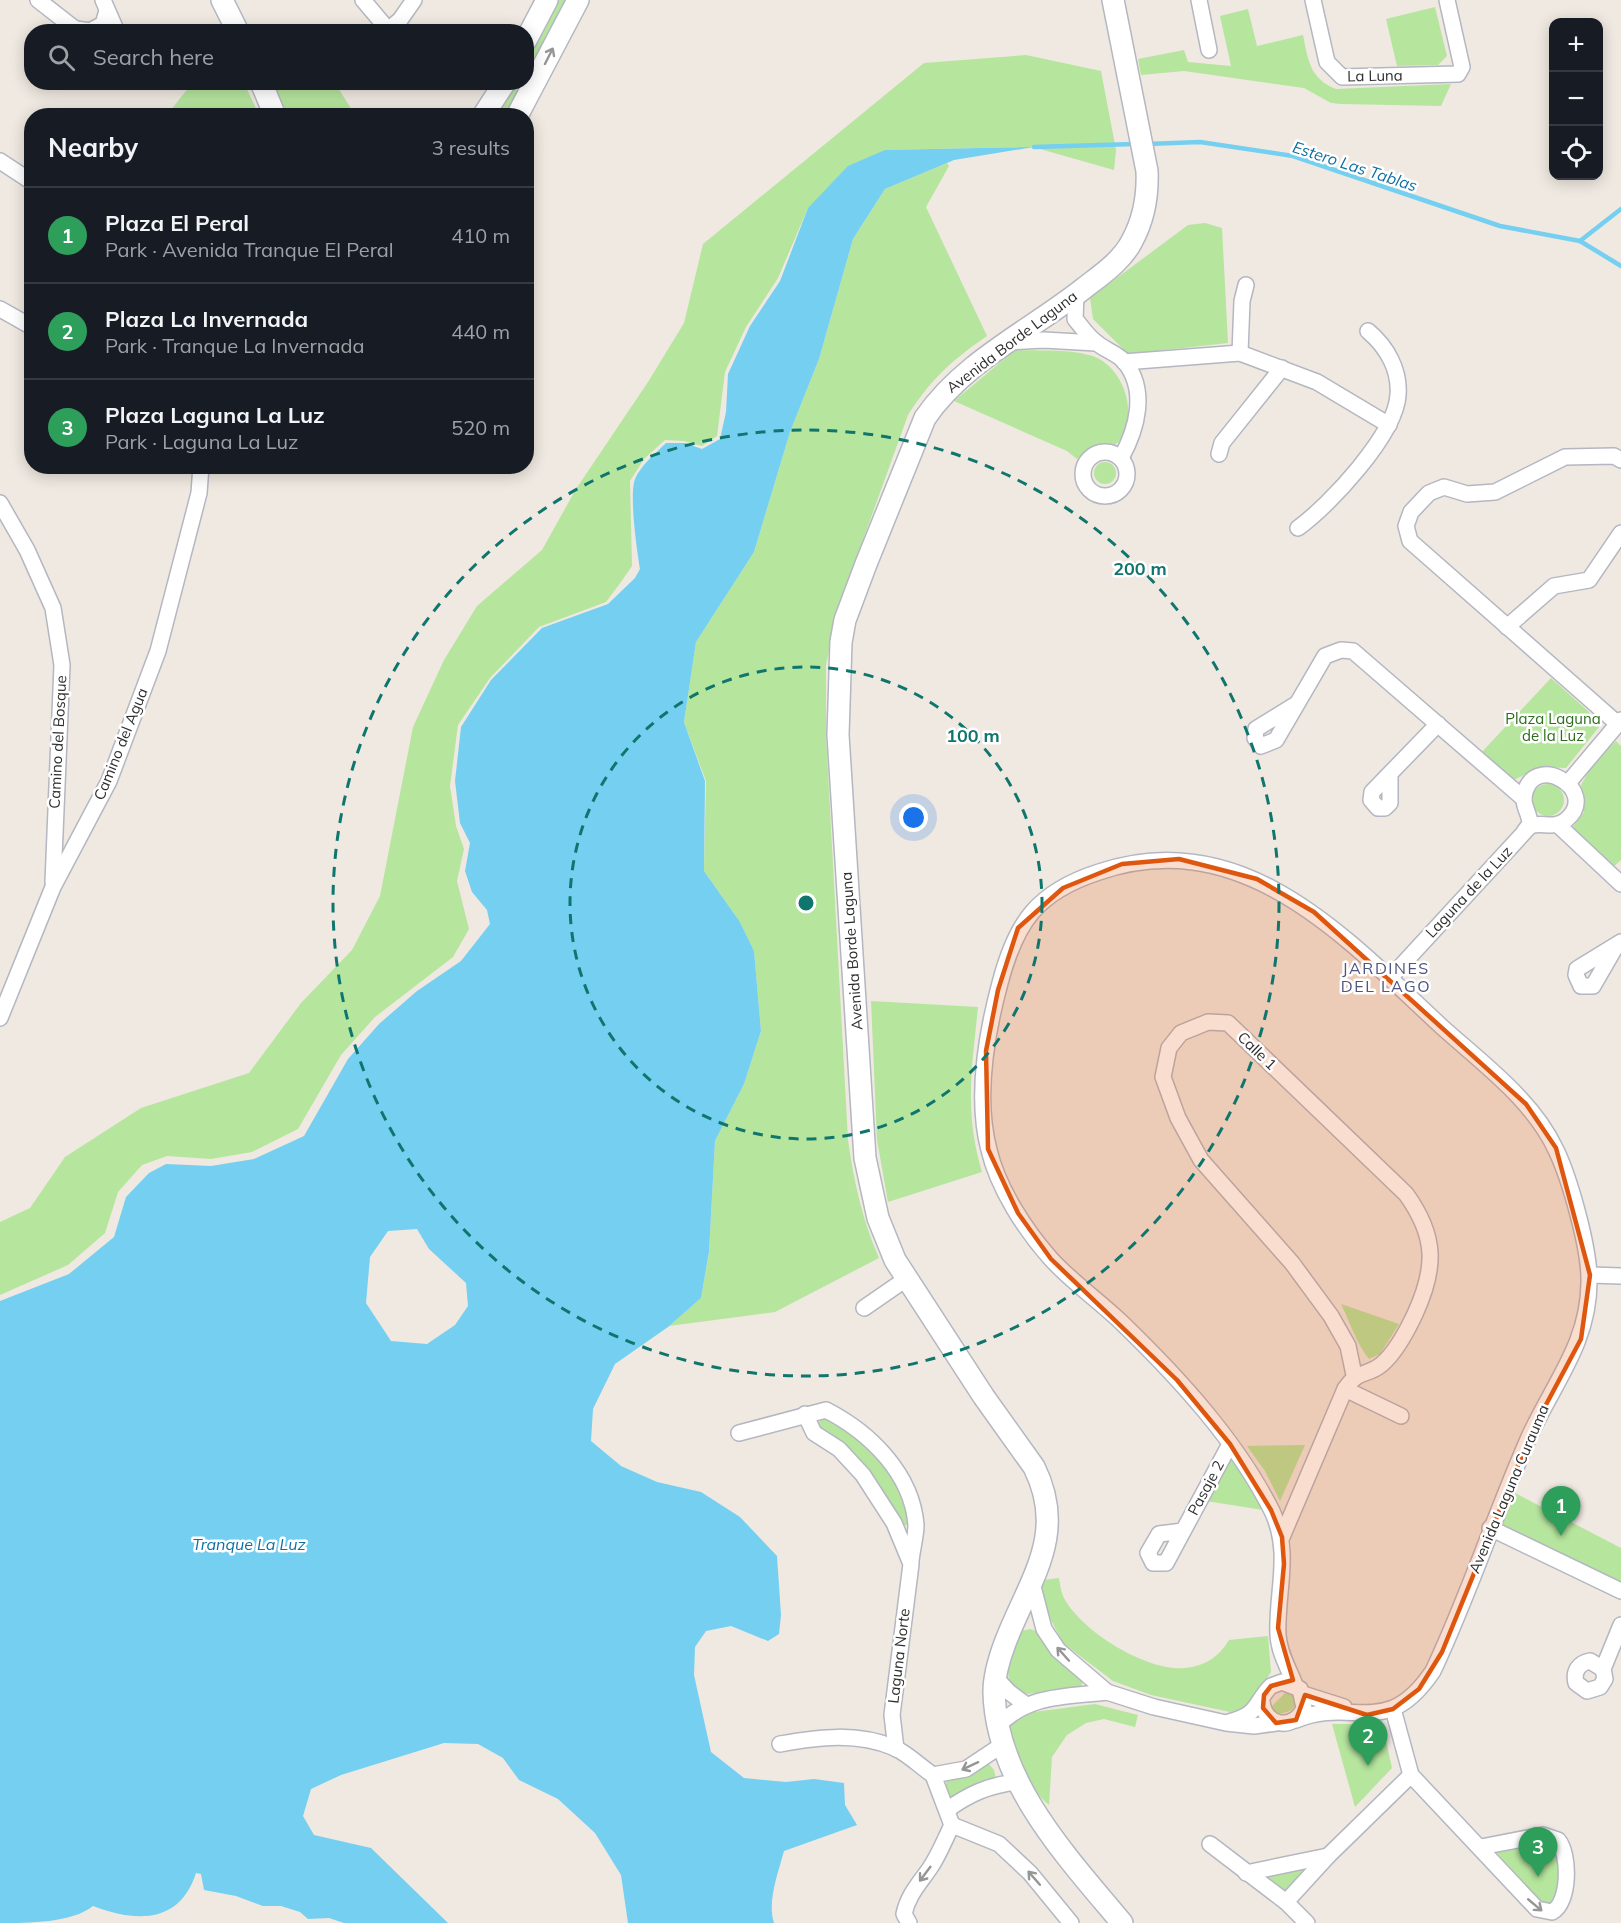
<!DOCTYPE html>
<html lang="en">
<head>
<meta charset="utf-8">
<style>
  :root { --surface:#171b24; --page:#20242c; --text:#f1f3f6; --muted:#9ea1a6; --line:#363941; --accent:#4264fb }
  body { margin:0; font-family:Mulish,sans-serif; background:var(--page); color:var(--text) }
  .controls { position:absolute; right:18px; top:18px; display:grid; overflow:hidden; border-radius:12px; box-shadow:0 3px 15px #0003 }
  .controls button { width:54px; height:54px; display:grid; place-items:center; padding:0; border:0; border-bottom:2px solid var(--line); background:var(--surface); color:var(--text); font:30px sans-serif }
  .you { position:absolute; left:914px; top:818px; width:21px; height:21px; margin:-15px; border:4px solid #fff; border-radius:50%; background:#1a73e8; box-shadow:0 0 0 9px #1a73e833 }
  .badge { display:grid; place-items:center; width:39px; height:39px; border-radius:50%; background:var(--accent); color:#fff; font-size:20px; font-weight:700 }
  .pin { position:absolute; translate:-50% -50px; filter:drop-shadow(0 2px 3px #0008) }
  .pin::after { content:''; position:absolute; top:32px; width:21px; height:18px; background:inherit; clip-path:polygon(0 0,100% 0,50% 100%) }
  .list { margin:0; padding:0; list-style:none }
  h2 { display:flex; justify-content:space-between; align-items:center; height:78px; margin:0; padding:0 24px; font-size:26px }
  h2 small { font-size:20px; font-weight:400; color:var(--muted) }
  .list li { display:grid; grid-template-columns:39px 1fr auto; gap:18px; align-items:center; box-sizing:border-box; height:96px; padding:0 24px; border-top:2px solid var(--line) }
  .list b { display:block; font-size:22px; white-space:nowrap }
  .list p { margin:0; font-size:20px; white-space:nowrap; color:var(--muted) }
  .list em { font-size:20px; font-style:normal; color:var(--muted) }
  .icon { flex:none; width:33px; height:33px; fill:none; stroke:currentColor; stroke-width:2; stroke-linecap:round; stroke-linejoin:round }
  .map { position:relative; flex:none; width:1621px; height:1923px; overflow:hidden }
  .search { position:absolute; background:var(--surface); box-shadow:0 3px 15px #0003; left:24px; top:24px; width:510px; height:66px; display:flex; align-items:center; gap:15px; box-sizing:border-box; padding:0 21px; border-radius:24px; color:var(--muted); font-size:22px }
  .panel { position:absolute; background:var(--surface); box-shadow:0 3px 15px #0003; left:24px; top:108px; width:510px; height:366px; border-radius:24px }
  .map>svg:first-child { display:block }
  .green { fill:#b6e59e }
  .water { fill:#75cff0; fill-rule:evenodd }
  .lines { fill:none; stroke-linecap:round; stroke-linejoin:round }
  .stream { stroke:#75cff0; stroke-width:4.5 }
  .street-casing { stroke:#b4b7c1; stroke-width:18 }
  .secondary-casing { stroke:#b4b7c1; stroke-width:24 }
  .street { stroke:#fff; stroke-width:15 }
  .secondary { stroke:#fff; stroke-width:21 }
  .oneway { stroke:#969696 }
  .marked { fill:#df570e; fill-opacity:0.2; stroke:#df570e; stroke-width:4.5; stroke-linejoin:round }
  .ring { fill:none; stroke:#0f766e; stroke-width:3; stroke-dasharray:10 8 }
  .labels { text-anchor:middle; stroke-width:5; stroke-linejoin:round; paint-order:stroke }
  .street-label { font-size:15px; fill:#2e2e2e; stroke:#fff }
  .park-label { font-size:15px; fill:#2c6e1b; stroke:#fff }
  .water-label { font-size:16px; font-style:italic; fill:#0d6fa3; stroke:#fff }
  .neighbourhood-label { font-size:16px; letter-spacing:1.5px; fill:#4d5680; stroke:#fff }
  .centre { fill:#0f766e; stroke:#fff; stroke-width:3 }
  .ring-label { font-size:18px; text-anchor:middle; font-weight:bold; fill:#0f766e; stroke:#fff; stroke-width:5; stroke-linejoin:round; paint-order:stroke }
</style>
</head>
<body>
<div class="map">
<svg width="1621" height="1923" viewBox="0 0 1621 1923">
  <rect width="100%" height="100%" fill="#efe9e1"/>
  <!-- green -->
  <g class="green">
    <polygon points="555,0 571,0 511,115 495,116 514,83 526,82 527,57"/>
    <polygon points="1435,7 1447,56 1438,65 1397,66 1386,19"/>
    <path d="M1248,9l9,37 46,-11c5,25 7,44 33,54l115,-5 -10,22 -100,-2 -10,-1 -27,-15 -120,-17 -43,4 -3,-16 46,-9 4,12 43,4 -11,-50z"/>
    <polygon points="1026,55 1101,71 1116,150 1114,170 1033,147 885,150 808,208 778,278 746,327 725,372 717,436 702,446 684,441 665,440 644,459 630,481 632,566 621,582 606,602 539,627 490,678 458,725 450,786 456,826 464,849 457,881 469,929 453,957 375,1017 341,1055 298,1129 252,1152 211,1159 167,1156 142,1165 118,1192 105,1233 68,1265 0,1295 0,1222 30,1208 65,1157 141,1108 249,1073 301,1003 352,950 380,896 413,727 444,660 477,606 542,550 576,489 648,382 684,323 703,244 924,63"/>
    <polygon points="192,83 244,83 259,115 167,115"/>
    <polygon points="273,83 335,83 355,115 288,115"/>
    <path d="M947,163l2,3 -23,41 61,129c-35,24 -56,43 -79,79l-70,194 -12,56v71l22,404c6,42 14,79 31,118l-104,54 -106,14 32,-28 8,-45 6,-112 29,-57 17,-53 -7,-80 -14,-29 -36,-51 2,-90 -22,-59 12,-80 58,-90 36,-120 29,-73 34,-120 32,-50z"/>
    <polygon points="1205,223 1222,228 1228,343 1128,354 1093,319 1090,298 1188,225"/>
    <path d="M1015,350c23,1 51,-1 74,5 33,8 50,56 32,84 -9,14 -32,7 -44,20l-10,-8 -113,-50z"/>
    <circle cx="1105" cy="473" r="11"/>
    <polygon points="1551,678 1588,711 1599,727 1566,768 1540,767 1512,781 1481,753"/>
    <polygon points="1616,741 1621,746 1621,860 1611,869 1570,831 1584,812 1581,785 1594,762"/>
    <circle cx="1548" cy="800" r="16"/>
    <path d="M871,1001l107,6c-6,61 -14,105 4,165l-94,30 -11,-62z"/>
    <path d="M1341,1304l58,20 -19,30 -11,5c-13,-16 -19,-37 -28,-55z"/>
    <path d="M828,1417c47,32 68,51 81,108l-8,1 -79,-96 -4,-5 3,-7z"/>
    <polygon points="1305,1445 1280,1501 1265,1471 1247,1446"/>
    <polygon points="1228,1455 1244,1475 1263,1510 1206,1501"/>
    <polygon points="1515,1493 1621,1548 1621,1583 1500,1525"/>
    <path d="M1059,1578c1,6 2,13 4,18 16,34 84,76 122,72 20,-2 34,-11 44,-28l39,-4 3,36 -20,30 -10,7 -11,3 -79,-17 -38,-14 -50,-38 -20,-38 -3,-12 3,-13z"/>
    <path d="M1030,1629l6,2 47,49 -2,7 -53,7c-32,-6 -19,-43 -7,-63z"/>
    <path d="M1285,1693l9,1 3,5c-2,13 -10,13 -22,16l-6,-6z"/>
    <path d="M1095,1704l43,11 -3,12 -31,-8 -18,4 -19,12 -15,22 -3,48c-27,-23 -36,-48 -41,-82l18,-10z"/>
    <polygon points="1332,1724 1377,1724 1383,1728 1392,1768 1355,1807"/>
    <polygon points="988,1763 994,1770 996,1779 951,1798 945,1786 948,1779"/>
    <polygon points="1551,1841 1560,1853 1559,1902 1543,1906 1496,1852 1497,1849"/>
    <polygon points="1301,1866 1306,1873 1284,1894 1262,1875"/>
  </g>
  <!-- water -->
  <path class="water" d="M1034,147l-80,13 -69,29 -32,50 -34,120 -29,73 -36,120 -58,90 -12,80 21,59 -1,90 36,51 14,29 7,80 -17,53 -29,57 -6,111 -8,46 -33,29 -53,37 -22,45 -2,32 30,25 36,16 44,10 39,25 37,39 4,59 -2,19 -11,7 -37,-15 -25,5 -11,16 -1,28 17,77 33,26 42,4 28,-3 30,4 1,22 12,20 -73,26c-6,22 -17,51 -10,72h-146l-7,-48 -26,-42 -37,-34 -39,-19 -16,-22 -25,-14 -34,-1 -103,32 -30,14 -8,27 11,19 57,13 77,75h-104l-15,-5 -21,1 -8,-7 -19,-6h-18l-27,-10 -32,-6 -3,-16 -5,-1c-16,50 -58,50 -103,33 -21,17 -65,17 -93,17v-622l69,-27 45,-37 12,-40 23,-24 17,-9 45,2 43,-7 50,-23 44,-77 31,-35 38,-33 44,-30 29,-37 -3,-14 -15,-18 -7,-21 5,-28 -10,-20 -5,-42 6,-54 30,-47 51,-52 66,-24 27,-26 5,-9c-3,-18 -11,-74 -5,-90 6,-14 21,-26 31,-36h19l17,6 18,-10 6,-27 2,-38 22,-48 30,-45 28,-73 40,-42 37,-16zM417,1229l12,20 37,34 2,23 -13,19 -28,19 -36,-3 -25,-38 4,-46 18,-26z"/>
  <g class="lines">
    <!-- stream -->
    <g class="stream">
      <polyline points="1147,144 1200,142 1293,156 1500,226 1580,241 1621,266"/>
      <polyline points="1034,147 1135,144"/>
      <polyline points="1580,241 1621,209"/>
    </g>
    <defs>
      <g id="street">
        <polyline points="38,0 79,32"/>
        <polyline points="103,0 117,32"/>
        <polyline points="363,0 390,32"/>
        <polyline points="1199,0 1209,50"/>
        <polyline points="1313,0 1327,62 1342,77 1458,74 1462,67 1447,0"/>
        <polyline points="76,29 90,31 103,24 107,11"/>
        <polyline points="389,29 400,20 414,0"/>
        <polyline points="0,161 32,182"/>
        <path d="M1076,295l-1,24c7,8 13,18 22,24 8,7 19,10 27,18 24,29 13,68 -3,97"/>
        <polyline points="0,309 32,327"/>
        <polyline points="1009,342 1044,340 1096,343"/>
        <polyline points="1240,353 1242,301 1246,285"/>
        <polyline points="1124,362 1240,353 1317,382 1389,425"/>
        <circle cx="1105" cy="474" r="22"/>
        <polyline points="1219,454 1222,443 1282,368"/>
        <polyline points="0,503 27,550 53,608 62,665 53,882"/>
        <path d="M1298,528c31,-22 98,-94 100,-133 2,-25 -11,-48 -30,-64"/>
        <polyline points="1507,627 1554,586 1589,580 1621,533"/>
        <polyline points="1295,705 1256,729 1255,738 1261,746 1276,740 1325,656 1341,650 1353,651 1524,799"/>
        <polyline points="1618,724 1410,541 1406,526 1411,512 1429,493 1444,487 1467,494 1495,492 1565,457 1614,456 1621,460"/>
        <polyline points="1390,774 1390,803 1385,808 1378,808 1371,800 1372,792 1438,724"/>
        <polyline points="1568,783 1621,720"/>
        <polyline points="1558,825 1621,884"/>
        <polyline points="1615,948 1593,986 1581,986 1576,975 1577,969 1621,942"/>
        <path d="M1390,978l140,-152c12,-5 24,4 36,-6 36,-30 -35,-71 -42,-23 -1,10 6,17 6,27l-6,8"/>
        <polyline points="0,1018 53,887 109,781 158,651 199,493 201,466"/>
        <polyline points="1590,1275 1621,1276"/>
        <polyline points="864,1308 906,1279"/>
        <polyline points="1345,1389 1401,1416"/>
        <polyline points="805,1414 814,1433 839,1449 863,1475 894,1523 911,1564 892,1715 896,1749"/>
        <path d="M739,1433l87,-23c43,22 86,63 90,115 0,11 -4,25 -5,36"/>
        <polyline points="1490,1528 1621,1591"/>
        <polyline points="1183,1531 1159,1534 1148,1553 1153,1563 1166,1563 1230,1444"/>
        <path d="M1282,1537l63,-148c14,-21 22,-12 37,-25 14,-12 25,-33 33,-50 21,-46 22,-77 -9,-120l-178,-171 -20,-1 -27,11 -12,15 -6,29 15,41 23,42 91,103 39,53 17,30 6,29"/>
        <polyline points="1032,1583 1044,1629 1058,1650 1107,1692 1154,1707 1226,1723 1254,1726 1276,1723"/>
        <path d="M1603,1669l-13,-8c-11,2 -17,10 -14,22l11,8 13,-4 5,-8 -2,-10 18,-44"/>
        <polyline points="995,1677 1009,1692 1025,1704"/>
        <path d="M1295,1685c-6,-16 -16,-32 -17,-50 -2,-43 14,-82 -6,-124 -35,-70 -94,-134 -151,-189 -22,-21 -49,-40 -70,-63 -26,-29 -53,-71 -62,-109 -14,-53 -3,-115 11,-167 16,-61 37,-91 99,-111 144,-49 247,66 343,155 40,36 91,73 114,123 14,29 34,100 33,132 0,61 -36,102 -60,155 -34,77 -60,158 -96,234 -47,70 -80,25 -137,49"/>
        <polyline points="1303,1694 1344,1707"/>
        <path d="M1393,1709l18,66 126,134 15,3c18,-9 18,-58 6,-72l-15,-5 -62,12"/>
        <path d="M1229,1722c31,-8 25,-19 42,-36l11,-4 18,7 4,19c-10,23 -40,19 -42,-7"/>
        <path d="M997,1727c30,-33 69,-30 110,-35"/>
        <path d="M780,1744c39,-7 77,-12 115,4 13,6 26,19 38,27"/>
        <polyline points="933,1775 966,1769 1002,1745"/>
        <path d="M947,1810c22,-16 42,-25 70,-28"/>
        <polyline points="952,1825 999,1844 1030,1873 1071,1923"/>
        <polyline points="1210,1844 1286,1902 1307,1923"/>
        <polyline points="1246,1873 1328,1856"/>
        <polyline points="1286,1902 1328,1856 1411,1775"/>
        <path d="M909,1923l-5,-9c4,-19 15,-30 26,-46 9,-13 15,-29 22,-43l-19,-50"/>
      </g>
      <g id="secondary">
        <polyline points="222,0 238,32"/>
        <path d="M1113,0l34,171c1,24 -3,48 -15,70 -10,20 -31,34 -49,48 -52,41 -120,73 -158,129l-59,146 -21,56 -4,22 -3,93 27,423 13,60 17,42 89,137 50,70c34,68 -5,113 -29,176 -6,16 -11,32 -11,49 2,90 73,165 128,231"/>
        <polyline points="526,40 547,0"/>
        <polyline points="261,82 275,116"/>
        <polyline points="483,116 505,82"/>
        <polyline points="517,116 578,0"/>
      </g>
    </defs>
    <!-- street casing -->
    <use href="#street" class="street-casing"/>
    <!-- secondary casing -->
    <use href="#secondary" class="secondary-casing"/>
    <!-- street -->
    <use href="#street" class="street"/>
    <!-- secondary -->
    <use href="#secondary" class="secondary"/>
  </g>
  <!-- one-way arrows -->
  <defs><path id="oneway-shaft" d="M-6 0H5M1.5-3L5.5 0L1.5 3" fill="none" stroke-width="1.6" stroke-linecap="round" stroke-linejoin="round" transform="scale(1.5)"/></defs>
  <g class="oneway">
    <use href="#oneway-shaft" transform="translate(549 56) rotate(-63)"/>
    <use href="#oneway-shaft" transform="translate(1063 1654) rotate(-132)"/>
    <use href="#oneway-shaft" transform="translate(970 1766) rotate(155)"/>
    <use href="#oneway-shaft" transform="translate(925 1874) rotate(127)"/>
    <use href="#oneway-shaft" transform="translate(1034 1878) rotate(-131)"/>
    <use href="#oneway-shaft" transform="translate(1535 1905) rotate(40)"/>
  </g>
  <!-- marked area -->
  <path class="marked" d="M1179,859l78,20 57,33 212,192 30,44 34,127 -9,64 -49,92 -90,221 -23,37 -26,20 -26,6 -62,-20 -9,25 -20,3 -13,-15 1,-13 7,-9 22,-6 -15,-52 6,-64 -2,-27 -11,-27 -41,-66 -53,-64 -126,-121 -33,-46 -30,-64 -2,-98 12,-61 20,-62 45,-40 59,-24z"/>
  <!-- distance rings -->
  <g class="ring">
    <circle cx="806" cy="903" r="236"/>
    <circle cx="806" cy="903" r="473"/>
  </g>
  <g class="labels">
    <!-- street labels -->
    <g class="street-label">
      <text transform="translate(1375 76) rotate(-1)" y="5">La Luna</text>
      <text transform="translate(1012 342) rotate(-37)" y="5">Avenida Borde Laguna</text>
      <text transform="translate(58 742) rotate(-87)" y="5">Camino del Bosque</text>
      <text transform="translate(121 744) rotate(-68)" y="5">Camino del Agua</text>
      <text transform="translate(1469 892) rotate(-47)" y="5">Laguna de la Luz</text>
      <text transform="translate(852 951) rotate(-94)" y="5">Avenida Borde Laguna</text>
      <text transform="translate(1257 1051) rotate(44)" y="5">Calle 1</text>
      <text transform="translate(1206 1488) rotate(-62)" y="5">Pasaje 2</text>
      <text transform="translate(1509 1489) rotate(-67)" y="5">Avenida Laguna Curauma</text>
      <text transform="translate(899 1656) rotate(-83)" y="5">Laguna Norte</text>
    </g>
    <!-- park labels -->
    <g class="park-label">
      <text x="1553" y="724">Plaza Laguna<tspan x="1553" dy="17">de la Luz</tspan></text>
    </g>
    <!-- water labels -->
    <g class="water-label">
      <text transform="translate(1355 166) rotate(18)" y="6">Estero Las Tablas</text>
      <text x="249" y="1550">Tranque La Luz</text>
    </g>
    <!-- neighbourhood labels -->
    <g class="neighbourhood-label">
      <text x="1386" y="974">JARDINES<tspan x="1386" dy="18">DEL LAGO</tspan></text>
    </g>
  </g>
  <circle cx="806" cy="903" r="9" class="centre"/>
  <g class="ring-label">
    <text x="1140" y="575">200 m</text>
    <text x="973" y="742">100 m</text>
  </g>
</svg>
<div class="controls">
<button>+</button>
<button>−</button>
<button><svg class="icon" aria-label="locate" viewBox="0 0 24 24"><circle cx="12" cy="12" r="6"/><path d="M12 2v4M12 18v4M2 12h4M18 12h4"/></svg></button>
</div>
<div class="you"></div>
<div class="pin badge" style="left:1561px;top:1536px;background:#2e9e5b">1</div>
<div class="pin badge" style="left:1368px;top:1766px;background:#2e9e5b">2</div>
<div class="pin badge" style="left:1538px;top:1877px;background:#2e9e5b">3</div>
<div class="search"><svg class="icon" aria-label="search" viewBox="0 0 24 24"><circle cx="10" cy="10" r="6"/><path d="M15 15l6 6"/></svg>Search here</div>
<section class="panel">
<h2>Nearby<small>3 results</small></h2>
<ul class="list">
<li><span class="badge" style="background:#2e9e5b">1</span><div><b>Plaza El Peral</b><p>Park · Avenida Tranque El Peral</p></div><em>410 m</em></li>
<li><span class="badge" style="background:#2e9e5b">2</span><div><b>Plaza La Invernada</b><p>Park · Tranque La Invernada</p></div><em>440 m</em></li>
<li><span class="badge" style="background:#2e9e5b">3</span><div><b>Plaza Laguna La Luz</b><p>Park · Laguna La Luz</p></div><em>520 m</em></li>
</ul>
</section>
</div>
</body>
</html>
